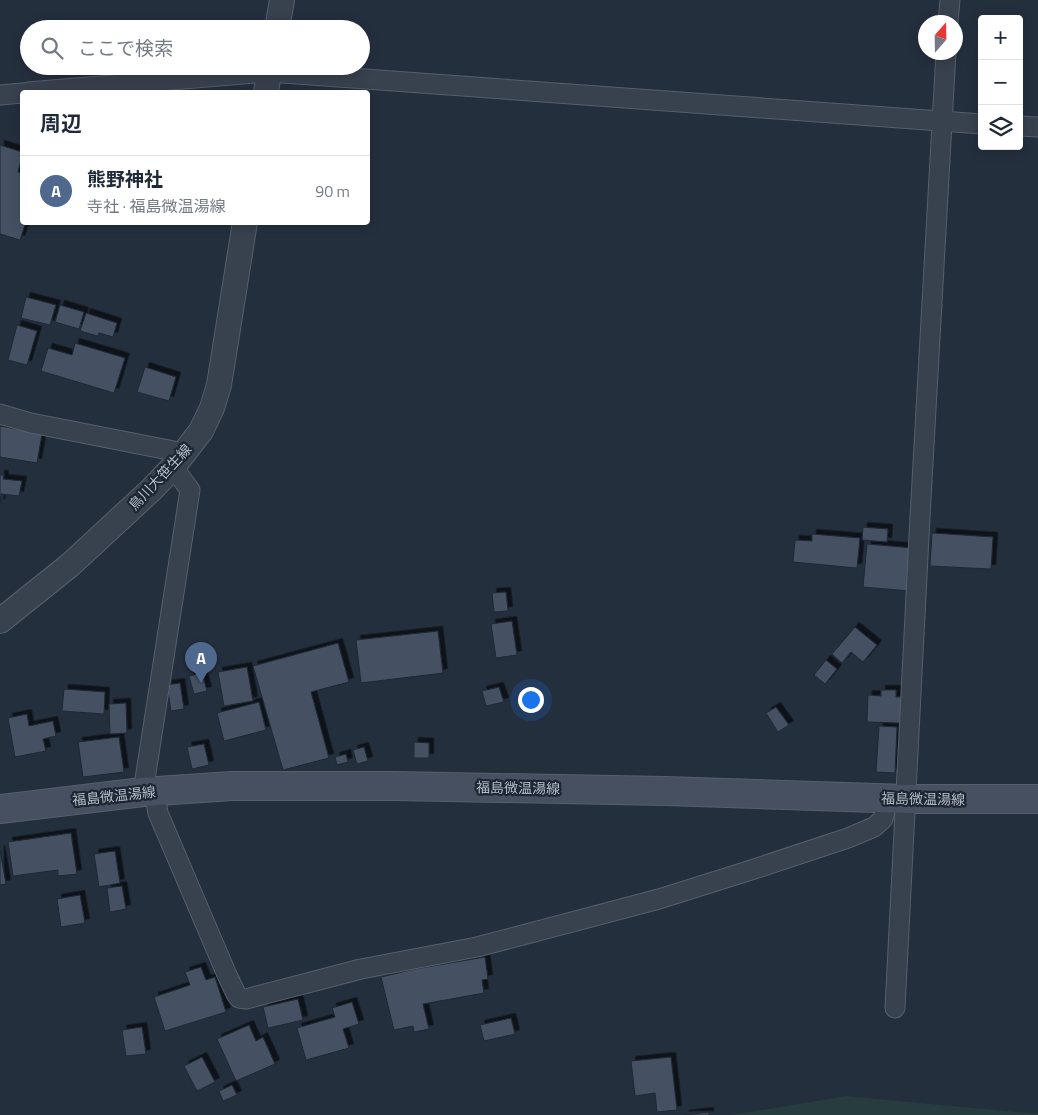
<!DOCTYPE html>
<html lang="ja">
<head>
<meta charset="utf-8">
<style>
  :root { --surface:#fff; --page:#f2f2f3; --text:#1f2937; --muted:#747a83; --line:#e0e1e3; --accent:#4f688e }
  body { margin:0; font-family:"Titillium Web","Noto Sans JP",sans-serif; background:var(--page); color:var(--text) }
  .controls { position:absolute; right:15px; top:15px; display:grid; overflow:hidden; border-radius:5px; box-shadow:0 2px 12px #0003 }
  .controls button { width:45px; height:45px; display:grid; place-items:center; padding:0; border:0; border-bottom:1px solid var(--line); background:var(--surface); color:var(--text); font:25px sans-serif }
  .compass { position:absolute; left:918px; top:15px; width:45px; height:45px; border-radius:50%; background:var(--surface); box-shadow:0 2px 12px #0003; rotate:20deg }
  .you { position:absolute; left:530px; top:699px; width:18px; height:18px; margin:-12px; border:4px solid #fff; border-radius:50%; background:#1a73e8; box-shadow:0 0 0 8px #1a73e833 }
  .badge { display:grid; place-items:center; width:32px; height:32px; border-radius:50%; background:var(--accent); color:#fff; font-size:16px; font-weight:700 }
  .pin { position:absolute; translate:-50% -41px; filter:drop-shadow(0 1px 2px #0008) }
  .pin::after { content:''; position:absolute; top:26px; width:18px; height:15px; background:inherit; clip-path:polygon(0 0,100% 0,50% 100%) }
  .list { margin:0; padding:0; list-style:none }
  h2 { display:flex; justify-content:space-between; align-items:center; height:65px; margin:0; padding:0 20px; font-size:21px }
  h2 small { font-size:16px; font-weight:400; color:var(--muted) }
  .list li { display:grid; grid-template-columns:32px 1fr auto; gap:15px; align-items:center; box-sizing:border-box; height:70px; padding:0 20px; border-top:1px solid var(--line) }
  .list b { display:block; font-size:19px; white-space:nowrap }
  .list p { margin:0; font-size:16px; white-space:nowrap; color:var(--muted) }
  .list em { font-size:16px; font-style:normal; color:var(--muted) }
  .icon { flex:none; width:28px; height:28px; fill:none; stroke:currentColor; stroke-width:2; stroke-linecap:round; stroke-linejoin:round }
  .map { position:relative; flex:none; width:1038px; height:1115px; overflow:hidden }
  .search { position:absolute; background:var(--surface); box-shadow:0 2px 12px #0003; left:20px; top:20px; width:350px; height:55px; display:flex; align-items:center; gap:12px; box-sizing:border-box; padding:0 18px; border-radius:28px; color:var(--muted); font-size:19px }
  .panel { position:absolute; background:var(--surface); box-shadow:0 2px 12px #0003; left:20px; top:90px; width:350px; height:135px; border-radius:5px }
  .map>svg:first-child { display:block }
  .green { fill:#263c3f }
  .building { fill:#455162; stroke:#1f2835; filter:url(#shadow) }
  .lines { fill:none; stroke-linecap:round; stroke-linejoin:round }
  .minor-casing { stroke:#565f6c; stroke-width:21 }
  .tertiary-casing { stroke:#565f6c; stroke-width:26 }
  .secondary-casing { stroke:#565f6c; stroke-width:30 }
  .minor { stroke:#38414e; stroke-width:19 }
  .tertiary { stroke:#38414e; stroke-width:24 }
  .secondary { stroke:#465061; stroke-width:28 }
  .labels { text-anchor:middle; stroke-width:4.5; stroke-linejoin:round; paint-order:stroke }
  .street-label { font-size:14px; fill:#b4bcc9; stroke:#1d2633 }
</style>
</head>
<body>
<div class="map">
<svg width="1038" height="1115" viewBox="0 0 1038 1115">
  <defs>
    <filter id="shadow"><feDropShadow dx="4.5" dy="-4.5" stdDeviation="0" flood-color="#0009"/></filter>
  </defs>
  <rect width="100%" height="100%" fill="#242f3e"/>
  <!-- green -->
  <polygon class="green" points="846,1096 1038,1114 1038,1115 731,1115"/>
  <!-- building -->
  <g class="building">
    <polygon points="0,145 22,152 22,156 18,172 22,173 22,222 26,222 20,240 0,234"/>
    <polygon points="26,297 56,305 50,325 21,318"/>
    <polygon points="60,305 84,312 79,329 55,322"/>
    <polygon points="86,313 117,323 113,337 99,333 98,336 80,331"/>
    <polygon points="17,325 37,331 27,365 8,360"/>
    <polygon points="75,343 125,358 114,393 41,371 48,348 72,355"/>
    <polygon points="145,367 176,377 169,401 137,392"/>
    <polygon points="0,426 42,434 37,463 0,457"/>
    <polygon points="0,475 4,475 3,479 22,481 19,496 1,494 0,504"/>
    <polygon points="863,527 888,529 887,542 862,540"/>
    <polygon points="932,533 993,537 991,569 930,566"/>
    <polygon points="812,534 860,538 857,568 793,562 795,540 812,541"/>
    <polygon points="867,544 913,548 910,591 863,587"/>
    <polygon points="506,592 508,611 494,612 492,593"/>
    <polygon points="512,621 517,655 496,658 491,624"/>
    <polygon points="855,627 877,645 863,662 851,652 842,663 832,654"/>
    <polygon points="438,631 443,673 361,683 356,640"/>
    <polygon points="338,643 349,682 311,692 329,758 283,770 253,666"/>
    <polygon points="826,660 837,669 825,684 814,675"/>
    <polygon points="247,667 253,701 224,706 218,672"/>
    <polygon points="202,673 207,691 194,694 189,676"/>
    <polygon points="180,683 184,709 171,711 167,685"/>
    <polygon points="499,687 504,702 486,706 482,691"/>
    <polygon points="64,689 105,692 104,714 62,711"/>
    <polygon points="881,690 896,690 896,697 902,697 900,723 867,722 868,695 881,696"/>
    <polygon points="259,702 266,730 224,741 217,713"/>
    <polygon points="126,703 127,733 110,734 109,704"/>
    <polygon points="776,707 789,725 778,732 766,713"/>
    <polygon points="27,714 29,726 53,721 56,736 43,739 46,751 15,757 8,718"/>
    <polygon points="879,726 897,727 895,773 876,772"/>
    <polygon points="119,737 124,772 83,777 78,742"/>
    <polygon points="414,742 429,743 429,758 414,758"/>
    <polygon points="204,744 209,765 192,769 187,747"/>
    <polygon points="364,747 368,761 357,764 353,750"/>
    <polygon points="346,754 348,762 337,765 335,757"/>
    <polygon points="71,833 77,874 58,876 58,870 13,876 8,842"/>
    <polygon points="0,850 6,884 0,885"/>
    <polygon points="115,851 120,883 99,887 94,854"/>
    <polygon points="122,886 126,909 110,912 107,888"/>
    <polygon points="80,895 85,923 61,927 57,899"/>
    <polygon points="485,957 488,979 482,980 484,993 423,1004 429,1029 414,1032 413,1026 394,1030 381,977 415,969"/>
    <polygon points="201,967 206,980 215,977 226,1012 165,1031 154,997 190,985 185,972"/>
    <polygon points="298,999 303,1020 268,1028 263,1007"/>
    <polygon points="352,1002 359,1024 343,1029 349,1048 306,1060 297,1028 335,1017 332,1008"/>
    <polygon points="511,1018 515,1034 484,1041 480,1025"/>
    <polygon points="249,1025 256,1041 263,1037 275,1064 236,1081 217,1039"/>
    <polygon points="142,1027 146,1054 126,1056 122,1030"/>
    <polygon points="202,1057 215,1082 197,1091 184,1066"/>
    <polygon points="671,1057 677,1110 657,1112 655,1093 635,1096 631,1061"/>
    <polygon points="232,1085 237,1095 223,1101 219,1091"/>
    <polygon points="709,1112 709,1115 684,1115"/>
  </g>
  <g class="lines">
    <defs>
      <g id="minor">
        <polyline points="948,22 950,0"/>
        <polyline points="28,92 269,72 982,124"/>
        <polyline points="0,95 22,93"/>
        <polyline points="1019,126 1038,127"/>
        <polyline points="0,414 31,423 184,453"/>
        <polyline points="154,791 158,813 227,975 236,994 239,998 246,999 361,969 477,947 659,899 745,872 848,838 874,827 883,819 888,799"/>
        <polyline points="143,792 190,490 173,467"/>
        <polyline points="895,1008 920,517 946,52"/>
      </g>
      <g id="tertiary">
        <polyline points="277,29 282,0"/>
        <polyline points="266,92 270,66"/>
        <polyline points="0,621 70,565 151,490 173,467 201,431 212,408 219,385 245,222"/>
      </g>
      <polyline id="secondary" points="0,809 143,792 232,786 395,786 665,791 906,799 1038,799"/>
    </defs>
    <!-- minor casing -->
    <use href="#minor" class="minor-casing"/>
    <!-- tertiary casing -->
    <use href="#tertiary" class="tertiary-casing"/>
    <!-- secondary casing -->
    <use href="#secondary" class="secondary-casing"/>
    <!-- minor -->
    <use href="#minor" class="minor"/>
    <!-- tertiary -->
    <use href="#tertiary" class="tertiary"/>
    <!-- secondary -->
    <use href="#secondary" class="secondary"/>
  </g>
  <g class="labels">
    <!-- street labels -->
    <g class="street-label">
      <text transform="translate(160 477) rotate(-47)" y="5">鳥川大笹生線</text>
      <text transform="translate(518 788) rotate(1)" y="5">福島微温湯線</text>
      <text transform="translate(114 796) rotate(-6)" y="5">福島微温湯線</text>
      <text transform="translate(923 799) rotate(1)" y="5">福島微温湯線</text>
    </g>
  </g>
</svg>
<div class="controls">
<button>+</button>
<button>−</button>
<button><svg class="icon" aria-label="layers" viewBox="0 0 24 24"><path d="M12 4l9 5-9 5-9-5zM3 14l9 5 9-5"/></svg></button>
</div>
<svg class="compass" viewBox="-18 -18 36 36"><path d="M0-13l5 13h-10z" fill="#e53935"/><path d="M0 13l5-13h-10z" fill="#747a83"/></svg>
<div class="you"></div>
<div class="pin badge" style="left:201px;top:683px">A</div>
<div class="search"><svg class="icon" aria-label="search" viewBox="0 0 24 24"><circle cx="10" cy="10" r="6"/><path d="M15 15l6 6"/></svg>ここで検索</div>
<section class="panel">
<h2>周辺<small></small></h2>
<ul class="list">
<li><span class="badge">A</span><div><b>熊野神社</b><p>寺社 · 福島微温湯線</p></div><em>90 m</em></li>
</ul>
</section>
</div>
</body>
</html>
